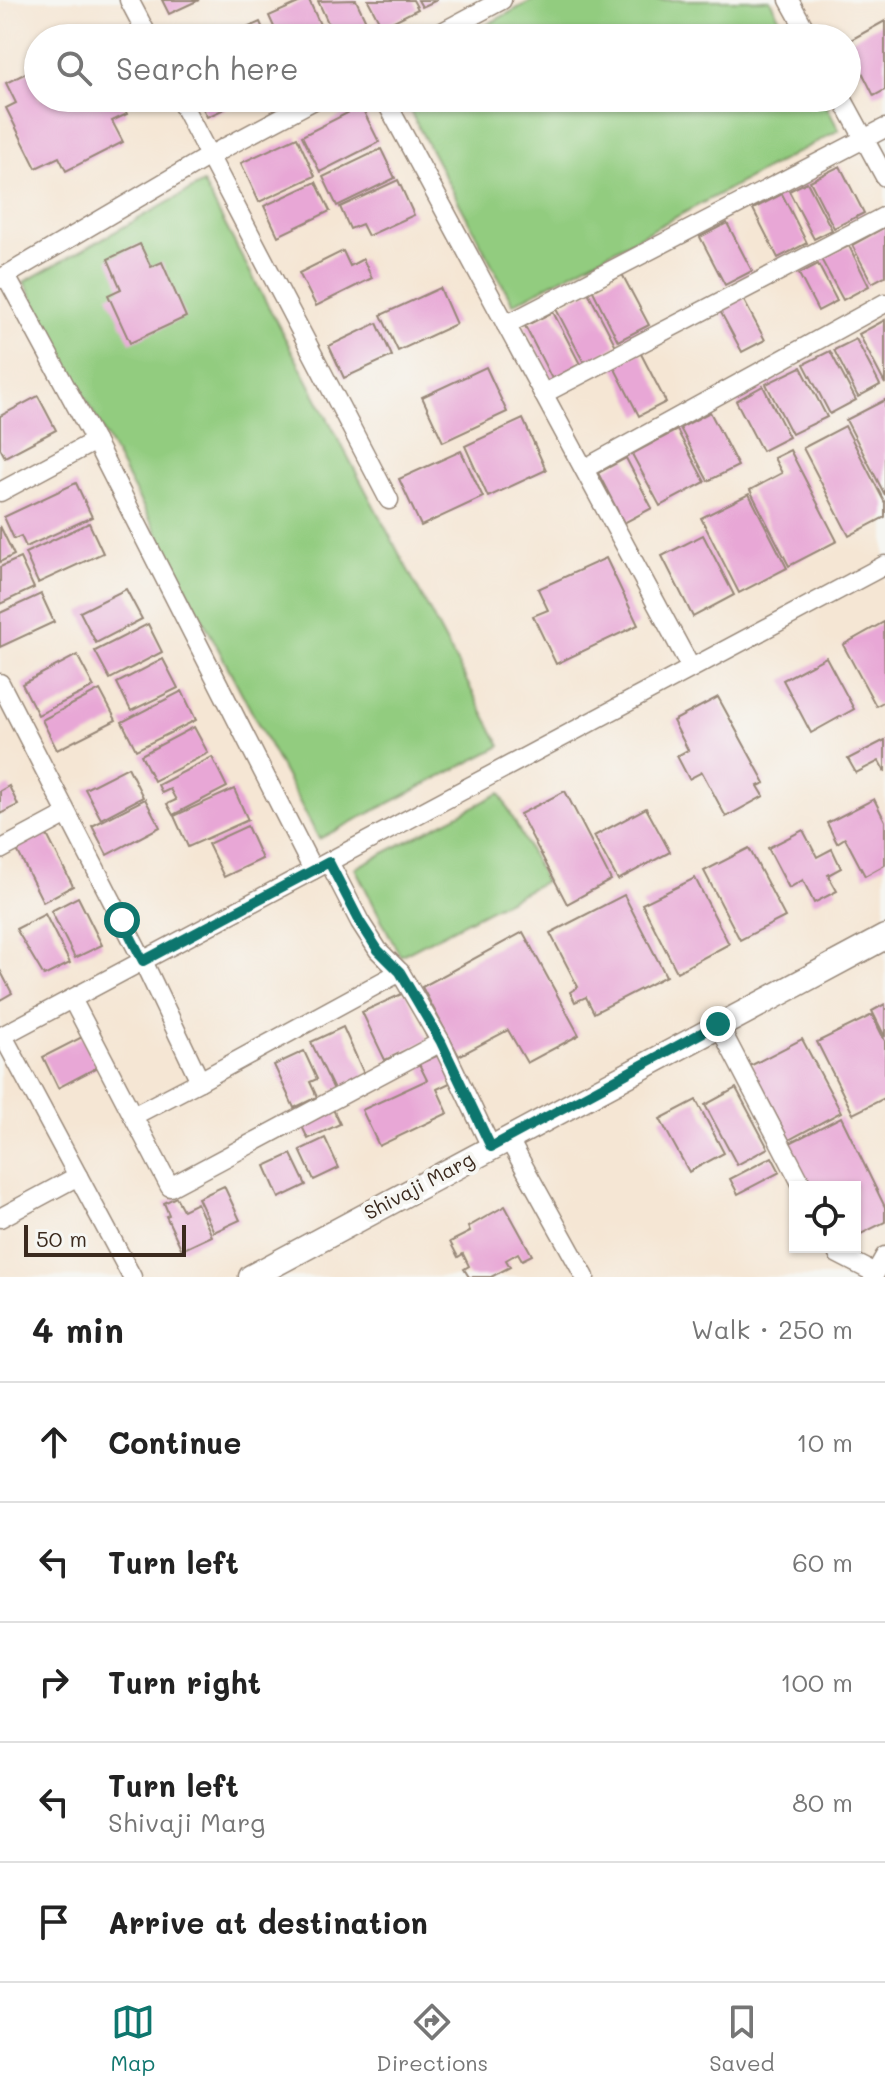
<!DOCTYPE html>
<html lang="en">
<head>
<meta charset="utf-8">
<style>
  :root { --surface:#fff; --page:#f6f6f6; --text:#222; --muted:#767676; --line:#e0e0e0; --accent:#0f766e }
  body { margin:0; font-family:Mali,sans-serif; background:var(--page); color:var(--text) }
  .controls { position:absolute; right:24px; bottom:24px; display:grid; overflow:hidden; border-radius:0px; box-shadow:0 2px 6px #0004 }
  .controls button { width:72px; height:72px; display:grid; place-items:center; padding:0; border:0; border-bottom:2px solid var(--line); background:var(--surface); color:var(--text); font:40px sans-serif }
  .scale { position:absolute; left:24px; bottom:20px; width:162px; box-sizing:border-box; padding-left:8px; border:4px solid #3b2a1e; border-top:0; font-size:22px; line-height:28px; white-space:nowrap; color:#3b2a1e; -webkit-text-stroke:6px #f6f6f2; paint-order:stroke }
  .stop { position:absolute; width:24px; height:24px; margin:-18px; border:6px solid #0f766e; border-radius:50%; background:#fff }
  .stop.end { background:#0f766e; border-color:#fff; box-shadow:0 2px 8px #0008 }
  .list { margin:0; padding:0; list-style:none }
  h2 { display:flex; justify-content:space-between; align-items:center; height:104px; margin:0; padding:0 32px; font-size:34px }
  h2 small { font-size:26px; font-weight:400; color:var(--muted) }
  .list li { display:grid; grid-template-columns:52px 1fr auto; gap:24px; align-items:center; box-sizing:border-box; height:120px; padding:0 32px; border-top:2px solid var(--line) }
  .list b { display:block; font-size:30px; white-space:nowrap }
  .list p { margin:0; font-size:26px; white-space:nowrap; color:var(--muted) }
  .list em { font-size:26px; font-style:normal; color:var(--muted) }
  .icon { flex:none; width:44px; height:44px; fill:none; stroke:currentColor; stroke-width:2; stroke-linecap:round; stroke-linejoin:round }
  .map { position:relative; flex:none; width:885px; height:1277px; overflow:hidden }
  .search { position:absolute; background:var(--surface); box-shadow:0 2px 6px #0004; left:24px; right:24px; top:24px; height:88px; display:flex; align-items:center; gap:20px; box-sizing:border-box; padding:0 28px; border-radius:44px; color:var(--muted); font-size:30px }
  .sheet { height:704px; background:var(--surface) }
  nav { display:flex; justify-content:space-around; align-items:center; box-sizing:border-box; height:112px; border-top:2px solid var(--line); background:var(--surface); font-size:22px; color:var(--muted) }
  nav a { display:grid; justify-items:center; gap:4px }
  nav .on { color:var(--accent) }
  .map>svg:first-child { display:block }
  .green { fill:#92cc7f; stroke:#667b4e; stroke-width:2 }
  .building { fill:#e8a7d6 }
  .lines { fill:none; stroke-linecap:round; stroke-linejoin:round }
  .minor-casing { stroke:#988879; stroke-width:21 }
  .tertiary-casing { stroke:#988879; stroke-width:27 }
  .minor { stroke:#fff; stroke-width:18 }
  .tertiary { stroke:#fff; stroke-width:24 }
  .route { stroke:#0f766e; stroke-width:10 }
  .labels { text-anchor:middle; stroke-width:8; stroke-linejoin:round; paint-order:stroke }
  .street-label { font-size:20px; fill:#3b2a1e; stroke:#f6f6f2 }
</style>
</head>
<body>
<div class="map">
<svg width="885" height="1277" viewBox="0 0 885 1277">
  <rect width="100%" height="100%" fill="#f6f6f2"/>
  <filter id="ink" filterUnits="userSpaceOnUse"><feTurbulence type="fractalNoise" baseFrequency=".0125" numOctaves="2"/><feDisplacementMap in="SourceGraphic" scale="16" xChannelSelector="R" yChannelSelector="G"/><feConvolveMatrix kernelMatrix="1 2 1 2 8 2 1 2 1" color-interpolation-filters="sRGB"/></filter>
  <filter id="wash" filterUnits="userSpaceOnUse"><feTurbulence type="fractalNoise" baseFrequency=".006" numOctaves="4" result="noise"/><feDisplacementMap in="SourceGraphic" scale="32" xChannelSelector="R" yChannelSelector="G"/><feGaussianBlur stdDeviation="1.8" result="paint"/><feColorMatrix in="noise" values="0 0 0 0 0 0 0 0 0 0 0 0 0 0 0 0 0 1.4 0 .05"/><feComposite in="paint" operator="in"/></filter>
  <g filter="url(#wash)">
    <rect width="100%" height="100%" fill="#f5e6d4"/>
    <!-- green -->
    <g class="green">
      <polygon points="533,0 770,0 790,38 462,38"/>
      <polygon points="403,98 822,98 839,130 513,304"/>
      <polygon points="203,183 501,746 319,839 24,282"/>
      <polygon points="500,793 545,881 400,956 355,868"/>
    </g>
    <g id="blocks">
      <!-- building -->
      <g class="building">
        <polygon points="162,0 199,0 169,14"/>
        <polygon points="305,0 309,0 326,38 279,38 269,16"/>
        <polygon points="356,0 371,32 358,38 335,38 318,1"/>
        <polygon points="368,0 413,0 418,9 382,27"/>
        <polygon points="418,0 437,0 422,7"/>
        <polygon points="885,21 885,90 874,96 847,42"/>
        <polygon points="260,22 267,38 224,38"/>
        <polygon points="38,67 38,98 119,98 127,114 112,121 123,142 66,171 59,157 36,168 6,108 16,103 6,83"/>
        <polygon points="198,98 243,98 244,100 207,117"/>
        <polygon points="361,106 379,142 320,172 302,136"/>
        <polygon points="297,137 315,176 259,202 241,163"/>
        <polygon points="381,149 395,178 337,206 323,177"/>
        <polygon points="840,166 864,213 834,228 810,181"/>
        <polygon points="398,180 414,215 368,236 362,224 350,229 340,207"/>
        <polygon points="316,182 330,211 278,236 264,206"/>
        <polygon points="807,182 832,230 814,239 789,191"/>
        <polygon points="782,194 807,243 778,258 753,209"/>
        <polygon points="727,223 752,271 725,285 700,237"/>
        <polygon points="885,227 885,276 872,283 852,245"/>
        <polygon points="140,244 151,267 162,262 186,317 130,343 108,295 121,289 108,259"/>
        <polygon points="849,246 869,286 843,300 821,259"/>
        <polygon points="343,251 350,266 363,259 372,278 316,306 299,273"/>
        <polygon points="818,264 837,301 818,311 799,274"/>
        <polygon points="622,274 649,325 618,341 592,289"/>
        <polygon points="440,288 456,324 398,351 381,315"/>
        <polygon points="588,292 616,346 584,363 556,309"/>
        <polygon points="742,297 765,340 742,352 719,309"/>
        <polygon points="553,312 580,364 552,379 525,326"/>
        <polygon points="885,320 885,384 859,334"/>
        <polygon points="377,323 392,356 344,378 329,346"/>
        <polygon points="856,339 880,385 858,397 834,350"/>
        <polygon points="830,351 856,400 830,414 804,364"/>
        <polygon points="640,352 666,402 639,416 613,365"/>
        <polygon points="486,367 507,412 443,442 422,397"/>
        <polygon points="801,367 827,417 792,434 766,384"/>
        <polygon points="763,386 789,437 762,451 736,401"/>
        <polygon points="38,396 56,430 5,457 0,448 0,416"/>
        <polygon points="885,400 885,495 846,420"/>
        <polygon points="710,412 738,466 708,481 680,428"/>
        <polygon points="523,419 546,470 488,497 465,446"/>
        <polygon points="845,426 885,503 885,517 849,536 803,448"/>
        <polygon points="677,430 705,482 660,506 632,454"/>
        <polygon points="790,450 837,541 789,566 750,490 782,473 774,458"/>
        <polygon points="461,451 483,497 421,526 399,479"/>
        <polygon points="626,458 652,508 624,523 598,473"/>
        <polygon points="76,483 92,517 26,547 21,536 14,539 4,517"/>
        <polygon points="749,494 787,568 739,593 701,518"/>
        <polygon points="89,523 103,553 38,583 25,553"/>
        <polygon points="0,526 14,555 0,562"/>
        <polygon points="703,535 734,595 693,617 662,556"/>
        <polygon points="20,558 34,588 0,604 0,567"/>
        <polygon points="606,558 638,625 556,664 533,616 548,610 538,589"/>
        <polygon points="126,589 142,619 96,643 80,612"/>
        <polygon points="41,594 54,622 0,647 0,613"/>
        <polygon points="884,622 885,701 876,706 843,645"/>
        <polygon points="148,624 162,652 110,679 95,651"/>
        <polygon points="77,655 94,687 38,715 22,684"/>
        <polygon points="826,657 854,709 811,733 783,680"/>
        <polygon points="163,659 178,688 131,711 117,683"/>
        <polygon points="100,690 116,720 57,750 42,720"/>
        <polygon points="182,691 196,720 136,750 122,722"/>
        <polygon points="718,697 765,783 758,786 764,796 726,817 702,772 689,779 677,756 688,750 673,721"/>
        <polygon points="194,727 208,753 154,781 141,755"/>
        <polygon points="885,740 885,772 879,761 856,773 848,759"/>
        <polygon points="212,757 227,787 173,815 167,804 176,800 170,789 162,793 158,785"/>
        <polygon points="128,767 143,797 101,819 85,789"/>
        <polygon points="9,786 18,805 0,814 0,791"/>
        <polygon points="234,789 248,820 188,847 174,816"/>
        <polygon points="565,791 611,880 567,904 520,814"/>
        <polygon points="145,799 160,827 107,855 92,826"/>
        <polygon points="874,799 885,821 885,865 865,876 845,838 837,843 827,823"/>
        <polygon points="646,808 670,852 618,880 594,836"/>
        <polygon points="247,826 262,859 224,877 208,844"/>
        <polygon points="803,830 817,857 832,849 841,868 828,875 837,891 814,903 803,880 789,888 768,848"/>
        <polygon points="46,833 73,886 43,902 16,848"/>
        <polygon points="749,848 785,917 740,940 704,871"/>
        <polygon points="695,878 729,944 677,972 642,904"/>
        <polygon points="624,895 666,976 594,1013 586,997 575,1002 570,992 578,987 550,933"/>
        <polygon points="78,897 102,945 75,958 51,911"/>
        <polygon points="45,914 70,963 44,976 16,929"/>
        <polygon points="523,932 579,1035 527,1063 508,1030 459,1056 422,987"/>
        <polygon points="0,970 12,993 0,1000"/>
        <polygon points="406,992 428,1040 385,1060 362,1012"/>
        <polygon points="885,1004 885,1037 872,1011"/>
        <polygon points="872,1015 885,1041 885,1098 853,1114 817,1042"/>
        <polygon points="343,1027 365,1076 334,1090 311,1042"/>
        <polygon points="82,1037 98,1067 58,1088 43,1057"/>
        <polygon points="802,1039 841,1112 789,1140 750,1066"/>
        <polygon points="304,1051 317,1079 310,1082 317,1097 294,1108 274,1065"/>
        <polygon points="441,1054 454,1081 437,1089 448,1113 379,1146 362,1110 427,1080 419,1064"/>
        <polygon points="736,1088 768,1148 737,1165 705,1105"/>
        <polygon points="696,1100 724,1153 689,1172 660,1119"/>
        <polygon points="332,1107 340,1124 308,1139 300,1122"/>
        <polygon points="841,1117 885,1207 885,1222 855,1237 855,1187 807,1187 786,1145"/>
        <polygon points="325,1138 339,1168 314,1180 300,1150"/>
        <polygon points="291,1154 306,1185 279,1198 265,1166"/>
        <polygon points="772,1157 780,1172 738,1194 730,1179"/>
        <polygon points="224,1186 240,1220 214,1232 198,1198"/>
        <polygon points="176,1197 183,1210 197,1203 212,1236 182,1250 166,1216 169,1215 164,1203"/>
        <polygon points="505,1206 532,1255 522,1260 518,1253 506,1260 510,1267 491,1277 469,1277 464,1269 469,1266 463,1254 458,1257 450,1242 470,1232 468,1227"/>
      </g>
    </g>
  </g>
  <g filter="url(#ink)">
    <use href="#blocks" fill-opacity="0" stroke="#988879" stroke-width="2"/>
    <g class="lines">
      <defs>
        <g id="minor">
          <polyline points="129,0 149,38"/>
          <polyline points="789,0 810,38"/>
          <polyline points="431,38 502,0"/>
          <polyline points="179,98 389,500"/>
          <polyline points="384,98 691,668"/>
          <polyline points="842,98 885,177"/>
          <polyline points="6,276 95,441 313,870"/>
          <polyline points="0,279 209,156 318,98"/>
          <polyline points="506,325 885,128"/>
          <polyline points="543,394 885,216"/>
          <polyline points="584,469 885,303"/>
          <polyline points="0,492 95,441"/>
          <polyline points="0,683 143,961 200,1081 400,972"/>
          <polyline points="0,850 67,814"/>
          <polyline points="329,862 360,922 378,950 400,972 441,1042 491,1147"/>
          <polyline points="72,999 170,1187 441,1042"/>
          <polyline points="718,1024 803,1187"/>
          <polyline points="3,1036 132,1277"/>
          <polyline points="0,1037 885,565"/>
          <polyline points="133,1116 200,1081"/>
          <polyline points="508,1138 585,1277"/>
          <polyline points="0,1218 78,1176"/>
          <polyline points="834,1247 838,1254 873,1272"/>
          <polyline points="873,1277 885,1256"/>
        </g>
        <polyline id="tertiary" points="251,1277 885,937"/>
      </defs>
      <!-- minor casing -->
      <use href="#minor" class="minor-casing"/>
      <!-- tertiary casing -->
      <use href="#tertiary" class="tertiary-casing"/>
      <!-- minor -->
      <use href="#minor" class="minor"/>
      <!-- tertiary -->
      <use href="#tertiary" class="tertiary"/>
    </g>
  </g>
  <g class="lines" filter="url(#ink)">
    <!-- route -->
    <polyline class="route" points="122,920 143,961 329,862 360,922 378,950 400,972 441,1042 491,1147 718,1024"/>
  </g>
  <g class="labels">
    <!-- street labels -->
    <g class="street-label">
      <text transform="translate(419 1186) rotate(-28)" y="7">Shivaji Marg</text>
    </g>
  </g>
</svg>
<div class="controls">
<button><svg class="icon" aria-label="locate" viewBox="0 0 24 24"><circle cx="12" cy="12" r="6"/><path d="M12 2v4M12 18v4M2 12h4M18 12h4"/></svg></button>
</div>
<div class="scale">50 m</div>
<div class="stop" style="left:122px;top:920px"></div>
<div class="stop end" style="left:718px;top:1024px"></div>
<div class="search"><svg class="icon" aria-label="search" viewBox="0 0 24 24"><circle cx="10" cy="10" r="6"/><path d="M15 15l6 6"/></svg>Search here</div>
</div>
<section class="sheet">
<h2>4 min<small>Walk · 250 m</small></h2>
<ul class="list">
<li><svg class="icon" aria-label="ahead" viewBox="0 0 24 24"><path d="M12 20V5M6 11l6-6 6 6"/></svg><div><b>Continue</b></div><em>10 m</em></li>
<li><svg class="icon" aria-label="left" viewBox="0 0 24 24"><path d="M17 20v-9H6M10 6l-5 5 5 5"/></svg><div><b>Turn left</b></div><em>60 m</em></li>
<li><svg class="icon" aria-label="right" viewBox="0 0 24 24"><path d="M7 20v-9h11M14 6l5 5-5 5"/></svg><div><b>Turn right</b></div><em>100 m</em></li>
<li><svg class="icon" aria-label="left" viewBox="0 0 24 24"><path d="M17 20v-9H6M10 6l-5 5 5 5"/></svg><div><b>Turn left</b><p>Shivaji Marg</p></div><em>80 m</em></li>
<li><svg class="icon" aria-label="arrive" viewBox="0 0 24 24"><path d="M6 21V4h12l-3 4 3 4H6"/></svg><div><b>Arrive at destination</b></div></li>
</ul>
</section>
<nav>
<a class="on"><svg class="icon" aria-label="map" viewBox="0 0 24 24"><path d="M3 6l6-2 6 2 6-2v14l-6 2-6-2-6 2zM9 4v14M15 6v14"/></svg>Map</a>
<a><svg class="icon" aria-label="directions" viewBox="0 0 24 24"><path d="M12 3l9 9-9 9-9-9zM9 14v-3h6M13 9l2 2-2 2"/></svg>Directions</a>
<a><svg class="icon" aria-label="saved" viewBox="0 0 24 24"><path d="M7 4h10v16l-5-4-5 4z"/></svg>Saved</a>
</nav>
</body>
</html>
